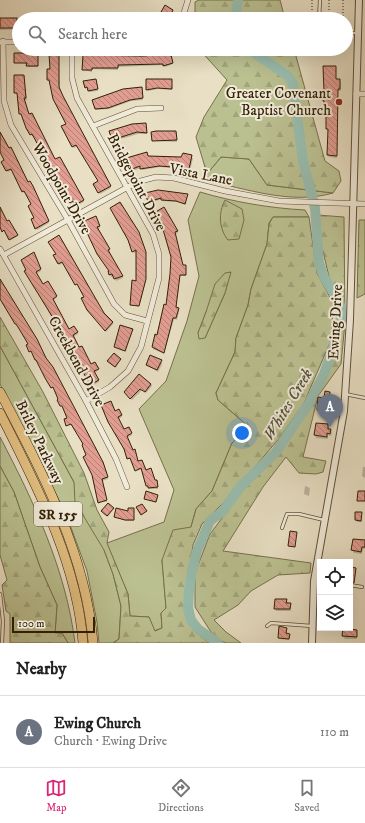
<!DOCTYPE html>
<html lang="en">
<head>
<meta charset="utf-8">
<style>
  :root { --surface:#fff; --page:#f6f6f6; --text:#222; --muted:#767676; --line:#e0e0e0; --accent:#db2777 }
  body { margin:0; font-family:"IM FELL DW Pica",serif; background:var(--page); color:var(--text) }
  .controls { position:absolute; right:12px; bottom:12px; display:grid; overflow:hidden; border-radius:0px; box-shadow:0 4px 16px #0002 }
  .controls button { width:36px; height:36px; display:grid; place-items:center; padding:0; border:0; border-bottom:1px solid var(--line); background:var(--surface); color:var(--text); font:20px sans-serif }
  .scale { position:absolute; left:12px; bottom:10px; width:83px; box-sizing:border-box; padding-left:4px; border:2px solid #332106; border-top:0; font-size:11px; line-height:14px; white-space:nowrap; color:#332106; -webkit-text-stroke:3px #f0ead9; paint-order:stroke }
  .you { position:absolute; left:242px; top:433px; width:14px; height:14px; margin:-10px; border:3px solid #fff; border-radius:50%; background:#1a73e8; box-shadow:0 0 0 6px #1a73e833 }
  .badge { display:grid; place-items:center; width:26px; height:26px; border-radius:50%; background:var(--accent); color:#fff; font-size:13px; font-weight:700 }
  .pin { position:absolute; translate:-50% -33px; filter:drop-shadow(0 1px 2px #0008) }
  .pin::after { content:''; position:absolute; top:21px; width:14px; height:12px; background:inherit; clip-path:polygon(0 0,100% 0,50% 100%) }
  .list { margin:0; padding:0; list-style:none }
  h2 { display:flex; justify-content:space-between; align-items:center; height:52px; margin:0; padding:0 16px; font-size:17px }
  h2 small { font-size:13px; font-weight:400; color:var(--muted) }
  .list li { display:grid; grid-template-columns:26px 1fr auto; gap:12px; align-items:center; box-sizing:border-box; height:72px; padding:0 16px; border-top:1px solid var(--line) }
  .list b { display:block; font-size:15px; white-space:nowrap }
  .list p { margin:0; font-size:13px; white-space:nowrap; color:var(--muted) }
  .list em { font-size:13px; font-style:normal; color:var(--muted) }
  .icon { flex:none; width:22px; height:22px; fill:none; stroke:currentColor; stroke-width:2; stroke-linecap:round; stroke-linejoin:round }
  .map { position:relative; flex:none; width:365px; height:643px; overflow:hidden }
  .search { position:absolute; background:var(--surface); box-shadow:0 4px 16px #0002; left:12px; right:12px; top:12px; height:44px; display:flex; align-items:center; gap:10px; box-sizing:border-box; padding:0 14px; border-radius:22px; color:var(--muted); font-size:15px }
  .sheet { height:124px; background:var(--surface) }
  nav { display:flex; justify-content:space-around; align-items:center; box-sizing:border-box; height:56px; border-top:1px solid var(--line); background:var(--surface); font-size:11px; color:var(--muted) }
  nav a { display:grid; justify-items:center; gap:2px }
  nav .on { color:var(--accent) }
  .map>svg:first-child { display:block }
  .grass { fill:#bbc091; stroke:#77704c; fill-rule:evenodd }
  .forest { fill:url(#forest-firs); stroke:#77704c }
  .shadow { fill:#0003 }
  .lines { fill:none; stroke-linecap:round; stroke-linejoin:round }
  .river { stroke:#98bdaf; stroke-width:10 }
  .building { fill:url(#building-back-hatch); stroke:#332106 }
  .service-casing { stroke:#605036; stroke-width:4 }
  .minor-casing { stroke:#605036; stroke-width:6 }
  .tertiary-casing { stroke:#605036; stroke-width:8 }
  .motorway-casing { stroke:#332106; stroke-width:10 }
  .path { stroke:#332106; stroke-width:1; stroke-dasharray:1 2; stroke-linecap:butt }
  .service { stroke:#f0ead9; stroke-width:2.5 }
  .minor { stroke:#f0ead9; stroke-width:5 }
  .tertiary { stroke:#f0ead9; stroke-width:6 }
  .motorway { stroke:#e4c082; stroke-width:9 }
  .poi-dot { fill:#8f2418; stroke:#f0ead9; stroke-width:1.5 }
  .labels { text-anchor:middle; stroke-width:4; stroke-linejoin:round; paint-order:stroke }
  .shield { fill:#f0ead9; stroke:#6c5d45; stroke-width:1 }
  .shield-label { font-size:14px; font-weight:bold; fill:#332106 }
  .poi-label { font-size:15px; fill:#332106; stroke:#f0ead9; text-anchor:end }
  .street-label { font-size:15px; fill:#332106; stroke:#f0ead9 }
  .water-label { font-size:16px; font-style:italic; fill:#515039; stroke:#f0ead9 }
</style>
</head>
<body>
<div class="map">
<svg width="365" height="643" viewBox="0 0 365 643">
  <defs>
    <pattern id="forest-firs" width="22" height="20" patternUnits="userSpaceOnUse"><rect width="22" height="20" fill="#bbc091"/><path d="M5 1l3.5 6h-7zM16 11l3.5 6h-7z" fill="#a1a57c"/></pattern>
    <pattern id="building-back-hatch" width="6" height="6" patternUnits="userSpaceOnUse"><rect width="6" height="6" fill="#e19d91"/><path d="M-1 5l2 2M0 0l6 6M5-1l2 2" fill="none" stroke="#b78074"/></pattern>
  </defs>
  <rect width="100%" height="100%" fill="#e8dfc4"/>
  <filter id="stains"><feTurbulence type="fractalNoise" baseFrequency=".005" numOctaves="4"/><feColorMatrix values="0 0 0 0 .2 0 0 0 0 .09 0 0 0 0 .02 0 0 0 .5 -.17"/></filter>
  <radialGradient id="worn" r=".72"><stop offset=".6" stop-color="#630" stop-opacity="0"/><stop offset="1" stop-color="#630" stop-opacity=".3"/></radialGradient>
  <!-- grass -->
  <g class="grass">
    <path d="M221,157l28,2 18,26 66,8c-41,12 -87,-4 -128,-13l2,-6z"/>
    <path d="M200,192c34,10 69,16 105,18l4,7h-36l-4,6 -2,21 -16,45 -3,16 -12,33 -1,14 -19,41 2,7 31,27 -17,16 -20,48 -16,18 -5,18 -29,33 4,48 -5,5 1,15 -8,3 -5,-14 -19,-1 -2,-22 -21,-50 -3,6 9,24 8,32 -2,33 -6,4h-14l-2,-21 -10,-51 -21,-57 -66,-130v-38l107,197 57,-21 10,-32 -35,-81 27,-28 21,-60 12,-45 -11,-56zM230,272l-5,21 -20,45 -7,-5 8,-21z"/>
    <path d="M0,437c34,65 66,133 75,206h-7l-6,-10h-7l2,-28 -17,-38 -26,-75 -14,-26z"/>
  </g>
  <!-- forest -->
  <g class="forest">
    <polygon points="199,0 280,0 285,19 195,19 195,2"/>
    <polygon points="199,49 294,49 325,161 339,171 341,181 333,193 267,185 249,159 221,157 207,174 196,137 204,117 227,80"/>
    <path d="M225,200l17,9 2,11 -5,19 -11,1c-9,-11 -10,-27 -3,-40z"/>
    <polygon points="318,215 344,217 345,323 341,364 318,396 303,457 326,461 323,472 316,474 299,473 286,457 263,487 223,551 311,563 310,573 278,575 251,591 238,605 214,620 226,632 241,643 225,643 213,635 202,618 195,607 195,573 210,534 244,489 283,448 313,402 333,361 343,325 343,307 330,281 321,243"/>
    <polygon points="273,217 309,217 317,273 333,303 332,338 304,403 278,440 226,500 202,524 193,545 187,589 187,612 193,630 209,643 113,643 119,639 121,606 113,574 104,550 75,502 74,482 0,346 0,317 43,392 84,473 97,510 109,532 107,543 128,594 130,616 149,617 155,631 162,628 161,613 166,608 162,560 173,530 191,527 196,509 212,491 232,443 249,427 218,400 216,393 235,352 236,338 248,305 251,289 267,244 269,224"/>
    <polygon points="359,220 365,220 365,294 357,298"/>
    <polygon points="231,272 225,293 205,338 199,339 198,333 206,312 215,284 225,273"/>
    <polygon points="0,466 14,492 40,567 57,605 55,633 62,633 68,643 10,643 10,614 6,611 2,585 7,580 0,555"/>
  </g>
  <!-- shadow -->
  <g class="shadow">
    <polygon points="165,7 174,12 171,17 163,12"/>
    <polygon points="151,13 156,13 157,19 127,19 127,17 150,18"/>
    <polygon points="42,15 48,15 49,19 55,19 42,19"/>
    <polygon points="84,16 100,16 101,19 84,19"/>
    <polygon points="0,19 19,20 19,29 0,30"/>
    <polygon points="170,54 173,64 165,67 164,65 118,67 118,70 92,69 92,72 83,70 84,56 144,57"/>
    <polygon points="38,55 38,67 28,67 28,64 15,62"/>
    <polygon points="58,55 60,89 63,99 111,188 100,194 95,184 99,182 78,146 74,148 63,126 67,124 50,82 48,80"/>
    <polygon points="335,67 336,80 341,82 341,91 338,91 337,158 329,157 328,155 329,130 327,128 324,101 324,92"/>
    <polygon points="15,76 23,76 24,77 27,100 24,100 29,116 55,161 59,158 84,202 76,206 74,202 72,204 39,150 39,145 34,135 32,136 27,127 23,115 20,114 18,95 15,93"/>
    <polygon points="96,80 98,91 89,92 88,88 85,87"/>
    <polygon points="147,80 171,80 172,90 158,89 148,91"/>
    <polygon points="141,88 143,100 131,101 109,109 96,110 95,109"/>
    <polygon points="146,124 147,134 138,134 114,141 111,132"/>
    <polygon points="0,132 33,189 49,223 37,230 32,220 35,218 33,205 26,192 24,193 12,170 8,172 2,163 6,161 0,150"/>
    <polygon points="176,132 177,142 153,141"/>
    <polygon points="147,153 148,158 182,158 183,154 193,158 190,171 173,166 173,168 160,167 142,170 141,168 129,172 128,170"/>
    <polygon points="158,191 187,195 186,205 177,202 163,201 162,199 149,203 148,201"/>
    <polygon points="0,209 7,222 8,221 18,236 11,240 6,231 4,232 0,226"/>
    <polygon points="164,209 178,233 175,234 183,266 186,267 186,276 180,276 176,309 179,311 177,320 174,319 164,354 153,349 164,305 167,306 171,274 172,257 165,226 160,217 158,218 155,213"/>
    <polygon points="95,217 100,228 97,229 110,251 109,252 123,278 116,281 114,276 111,277 109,272 110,271 100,256"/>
    <polygon points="129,239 146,254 146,281 139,307 131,304 133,281 137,282 137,252 134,253"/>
    <polygon points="34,254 41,271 36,274 43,285 48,283 57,298 53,300 69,331 74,328 78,334 73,337 90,366 94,363 98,371 94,373 99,382 91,386 25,271"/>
    <polygon points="57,254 103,314 113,323 113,324 106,332 90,312 85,297 63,263 60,265 55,256"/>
    <polygon points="0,281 93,443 104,464 108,479 102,481 107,502 99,502 85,445 73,425 68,426 76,423 68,418 62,407 66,404 59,400 54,387 52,388 47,380 38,361 27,346 29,344 0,296"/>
    <polygon points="132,330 126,352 116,348 115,347"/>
    <polygon points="120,360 116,368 108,361"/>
    <polygon points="161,361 162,364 158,372 147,365"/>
    <polygon points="151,384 152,386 146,393 142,390 132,400 126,394"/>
    <polygon points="329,392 330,403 335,403 335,411 329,410 328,413 319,412 318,409"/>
    <polygon points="119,410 122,417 118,419 124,431 129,428 132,435 127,438 138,462 155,481 157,481 158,489 149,489 142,469 137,471 132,459 128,459 120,440 115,412"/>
    <polygon points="328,425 332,432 331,436 328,435 328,439 316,438 315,435"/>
    <polygon points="363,467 365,467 365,478 362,476"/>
    <polygon points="305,486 310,488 309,496 304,494"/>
    <polygon points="157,496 156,503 145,498"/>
    <polygon points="113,509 108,517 103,513"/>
    <polygon points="133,509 134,521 126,521 115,517 130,513"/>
    <polygon points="356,513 361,513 362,522 357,522"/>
    <polygon points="365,541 365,549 363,549 362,554 354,553 352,550"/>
    <polygon points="350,595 353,596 352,609 350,609"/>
    <polygon points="276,600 286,600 291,606 291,611 276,611"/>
    <polygon points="350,620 350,630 356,631 357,639 345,639 343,636 344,628 350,628"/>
    <polygon points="287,628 287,634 290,636 289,640 280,639 279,637"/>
  </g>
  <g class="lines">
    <!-- river -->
    <g class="river">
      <polyline points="235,19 238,0"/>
      <polyline points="218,643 198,629 191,620 188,608 189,591 192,571 197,551 210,521 223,511 240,487 276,452 309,403 324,374 333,348 342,313 339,302 324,277 319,263 315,208 303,161 293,84 288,76 249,49"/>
    </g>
  </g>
  <!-- building -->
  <g class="building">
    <polygon points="165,5 173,10 170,16 161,12"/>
    <rect x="0" y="18" width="17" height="10"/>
    <polygon points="165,51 165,52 170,51 173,63 163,66 163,64 118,65 118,68 92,68 92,70 82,70 83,55 144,56 160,54 159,53"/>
    <polygon points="14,53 38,53 38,66 26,66 27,63 14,63"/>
    <polygon points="49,54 59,54 59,87 63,96 111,186 98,193 93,184 98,181 76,145 72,147 61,126 66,124 53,99 49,80 47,80 47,69 50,69"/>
    <polygon points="323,66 336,66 336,79 340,79 340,89 338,89 337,156 327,155 328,129 326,129 326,115 324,115 324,101 323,101 323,91 324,91"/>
    <polygon points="14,75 24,75 26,98 24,98 29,114 32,113 55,159 60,157 84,200 75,205 73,201 70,203 65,195 38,150 36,145 38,145 32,134 30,135 26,128 21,114 19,114 17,93 14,93"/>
    <polygon points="96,79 98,89 88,91 87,87 85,88 83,81"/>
    <polygon points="146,79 172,79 172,89 157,88 146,90"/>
    <polygon points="142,87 143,98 130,100 108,108 95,109 92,100 123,89"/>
    <polygon points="146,123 147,133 137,132 112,140 109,131 132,124"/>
    <polygon points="156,131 176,131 177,140 152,141 151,132"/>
    <polygon points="0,132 9,148 11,147 28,182 30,181 33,186 49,221 35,229 31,219 34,218 28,206 31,204 24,191 22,192 11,169 6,171 1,162 4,160 0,152"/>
    <polygon points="147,152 148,156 181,157 183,153 192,155 189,169 172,165 172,167 159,166 140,169 140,166 127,171 123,159"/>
    <polygon points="158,190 188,194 185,204 176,201 161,200 161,198 148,202 145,193"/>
    <polygon points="120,202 139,232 146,252 146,279 139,306 130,305 132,280 136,281 136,250 132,252 128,240 110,208"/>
    <polygon points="0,207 7,221 9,220 18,235 9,240 4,230 2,232 0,227"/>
    <polygon points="164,207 178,231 175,232 183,265 186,265 186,275 180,275 176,307 179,308 176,318 173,318 164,353 152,347 155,334 157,335 164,304 166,305 170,274 171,257 162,226 164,226 158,216 156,217 154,213"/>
    <polygon points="96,216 100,226 97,227 110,249 108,250 123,276 114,279 112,274 109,275 108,271 109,271 97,254 82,222"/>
    <polygon points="59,235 104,313 113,322 105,331 87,310 81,298 84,297 77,284 75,285 62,262 58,264 53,255 56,254 48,242"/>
    <polygon points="34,252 41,269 36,272 43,284 48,281 57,296 53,299 69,329 74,326 78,332 73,335 79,347 82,346 91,364 95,362 99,369 94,371 99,380 90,385 75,357 74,358 55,321 24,271 26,270 21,260"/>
    <polygon points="0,279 37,339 46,358 53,367 103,462 108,477 102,479 107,500 98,503 92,475 83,457 86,455 82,445 83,444 71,424 66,426 64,419 67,418 62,406 60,406 57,400 58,399 53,387 51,388 45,378 36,360 35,360 31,351 29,352 26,345 28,344 21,332 16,324 15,324 0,299"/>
    <polygon points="120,325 133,329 125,351 114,347"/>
    <polygon points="114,353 121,359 115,367 107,361"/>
    <polygon points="150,355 162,360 157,370 146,365"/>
    <polygon points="139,374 151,384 145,392 140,389 130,399 124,392"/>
    <polygon points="325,391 330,392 329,402 335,403 334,409 328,408 327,411 317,410 318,397 324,398"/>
    <polygon points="111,401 115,411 119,409 122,415 118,417 124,429 129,427 132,433 127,436 133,450 135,449 138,461 142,460 146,470 151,468 155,480 157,480 158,487 148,488 148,486 146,486 141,468 135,471 130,458 127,459 124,449 108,422 101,405"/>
    <polygon points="316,423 328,424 328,429 331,429 330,434 327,433 327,437 314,435"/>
    <polygon points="146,491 158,495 156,502 144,499"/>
    <polygon points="358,491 365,491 365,501 357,501"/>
    <polygon points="108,503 114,508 107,516 101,511"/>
    <polygon points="142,504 147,511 141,515 136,507"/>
    <polygon points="116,508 128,511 128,508 134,508 134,520 125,520 114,517"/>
    <polygon points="355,512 362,512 361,521 355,520"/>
    <polygon points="290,531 297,532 295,547 288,546"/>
    <polygon points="353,539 365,540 365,547 362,547 361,552 351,550"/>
    <polygon points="350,567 356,568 354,583 350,582"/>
    <polygon points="275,599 287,599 286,603 291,603 290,609 274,609"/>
    <polygon points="279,626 287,628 286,633 290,634 289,639 278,638"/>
    <polygon points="343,628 357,630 357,637 342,636"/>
  </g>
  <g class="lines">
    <defs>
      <g id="service">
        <polyline points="319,19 320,0"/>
        <polyline points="346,33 357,33"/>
        <polyline points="345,394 365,398"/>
        <polyline points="282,528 287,514 299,514 324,520"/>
        <polyline points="350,585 362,587"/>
        <polyline points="0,594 3,621 2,643"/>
        <polyline points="267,626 271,623 312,626"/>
      </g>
      <g id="minor">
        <polyline points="182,19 188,0"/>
        <polyline points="3,41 4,101 11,125 68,220 114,304 125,315 147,321"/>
        <polyline points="0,42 19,42"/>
        <polyline points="72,49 72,78 77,98 153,234 159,254 159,278 141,347 128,371 110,387 86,401"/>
        <polyline points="356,94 365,94"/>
        <polyline points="93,126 137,109 161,108"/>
        <polyline points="0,249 86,401 116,459 127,487"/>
        <polyline points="4,255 137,182 156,177 174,178 225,191 279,201 365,204"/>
      </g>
      <polyline id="tertiary" points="312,643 314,581 344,411 350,320 359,0"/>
      <g id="motorway">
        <path d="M0,392c41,78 86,161 93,251"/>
        <path d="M0,413c36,72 77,148 83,230"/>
      </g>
    </defs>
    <!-- service casing -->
    <use href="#service" class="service-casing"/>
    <!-- minor casing -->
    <use href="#minor" class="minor-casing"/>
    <!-- tertiary casing -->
    <use href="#tertiary" class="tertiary-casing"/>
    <!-- motorway casing -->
    <use href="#motorway" class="motorway-casing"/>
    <!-- path -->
    <g class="path">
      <polyline points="312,19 312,0"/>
      <polyline points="329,19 329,0"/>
      <polyline points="343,19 343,0"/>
      <polyline points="346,27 349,27"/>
      <polyline points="346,41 349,41"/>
    </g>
    <!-- service -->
    <use href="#service" class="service"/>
    <!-- minor -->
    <use href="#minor" class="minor"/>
    <!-- tertiary -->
    <use href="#tertiary" class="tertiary"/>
    <!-- motorway -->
    <use href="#motorway" class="motorway"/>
  </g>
  <!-- markers -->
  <circle class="poi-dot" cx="339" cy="102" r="4"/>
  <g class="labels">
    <!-- shield labels -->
    <rect class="shield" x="34" y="502" width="48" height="24" rx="3"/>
    <g class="shield-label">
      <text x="58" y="519">SR 155</text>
    </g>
    <!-- poi labels -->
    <g class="poi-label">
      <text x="331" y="98">Greater Covenant<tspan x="331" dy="17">Baptist Church</tspan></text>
    </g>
    <!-- street labels -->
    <g class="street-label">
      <text transform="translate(201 174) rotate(11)" y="5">Vista Lane</text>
      <text transform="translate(137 182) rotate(62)" y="5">Bridgepoint Drive</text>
      <text transform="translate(62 188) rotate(60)" y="5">Woodpoint Drive</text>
      <text transform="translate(335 322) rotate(-87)" y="5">Ewing Drive</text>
      <text transform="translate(77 361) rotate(61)" y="5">Creekbend Drive</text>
      <text transform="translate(40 442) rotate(64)" y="5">Briley Parkway</text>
    </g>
    <!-- water labels -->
    <g class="water-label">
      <text transform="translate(287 404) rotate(-59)" y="6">Whites Creek</text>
    </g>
  </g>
  <rect width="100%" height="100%" filter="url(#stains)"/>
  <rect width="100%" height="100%" fill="url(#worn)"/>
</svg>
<div class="controls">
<button><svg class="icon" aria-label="locate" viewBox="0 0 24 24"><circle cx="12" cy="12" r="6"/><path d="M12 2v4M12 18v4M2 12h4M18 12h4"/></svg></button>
<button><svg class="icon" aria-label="layers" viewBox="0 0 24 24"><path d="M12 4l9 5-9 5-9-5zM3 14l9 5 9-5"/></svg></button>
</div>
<div class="scale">100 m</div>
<div class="you"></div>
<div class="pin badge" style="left:330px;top:427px;background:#6b7280">A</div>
<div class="search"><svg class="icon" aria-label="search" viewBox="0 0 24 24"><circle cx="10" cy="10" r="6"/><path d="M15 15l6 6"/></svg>Search here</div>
</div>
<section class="sheet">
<h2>Nearby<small></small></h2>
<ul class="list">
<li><span class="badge" style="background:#6b7280">A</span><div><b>Ewing Church</b><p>Church · Ewing Drive</p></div><em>110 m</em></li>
</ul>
</section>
<nav>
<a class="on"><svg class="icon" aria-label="map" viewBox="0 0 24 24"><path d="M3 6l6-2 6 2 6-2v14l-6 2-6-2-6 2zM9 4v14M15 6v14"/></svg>Map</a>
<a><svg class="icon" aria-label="directions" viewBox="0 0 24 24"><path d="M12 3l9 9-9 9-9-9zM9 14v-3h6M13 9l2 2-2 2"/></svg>Directions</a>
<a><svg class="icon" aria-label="saved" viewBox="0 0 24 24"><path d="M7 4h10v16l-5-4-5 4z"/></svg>Saved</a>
</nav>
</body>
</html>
